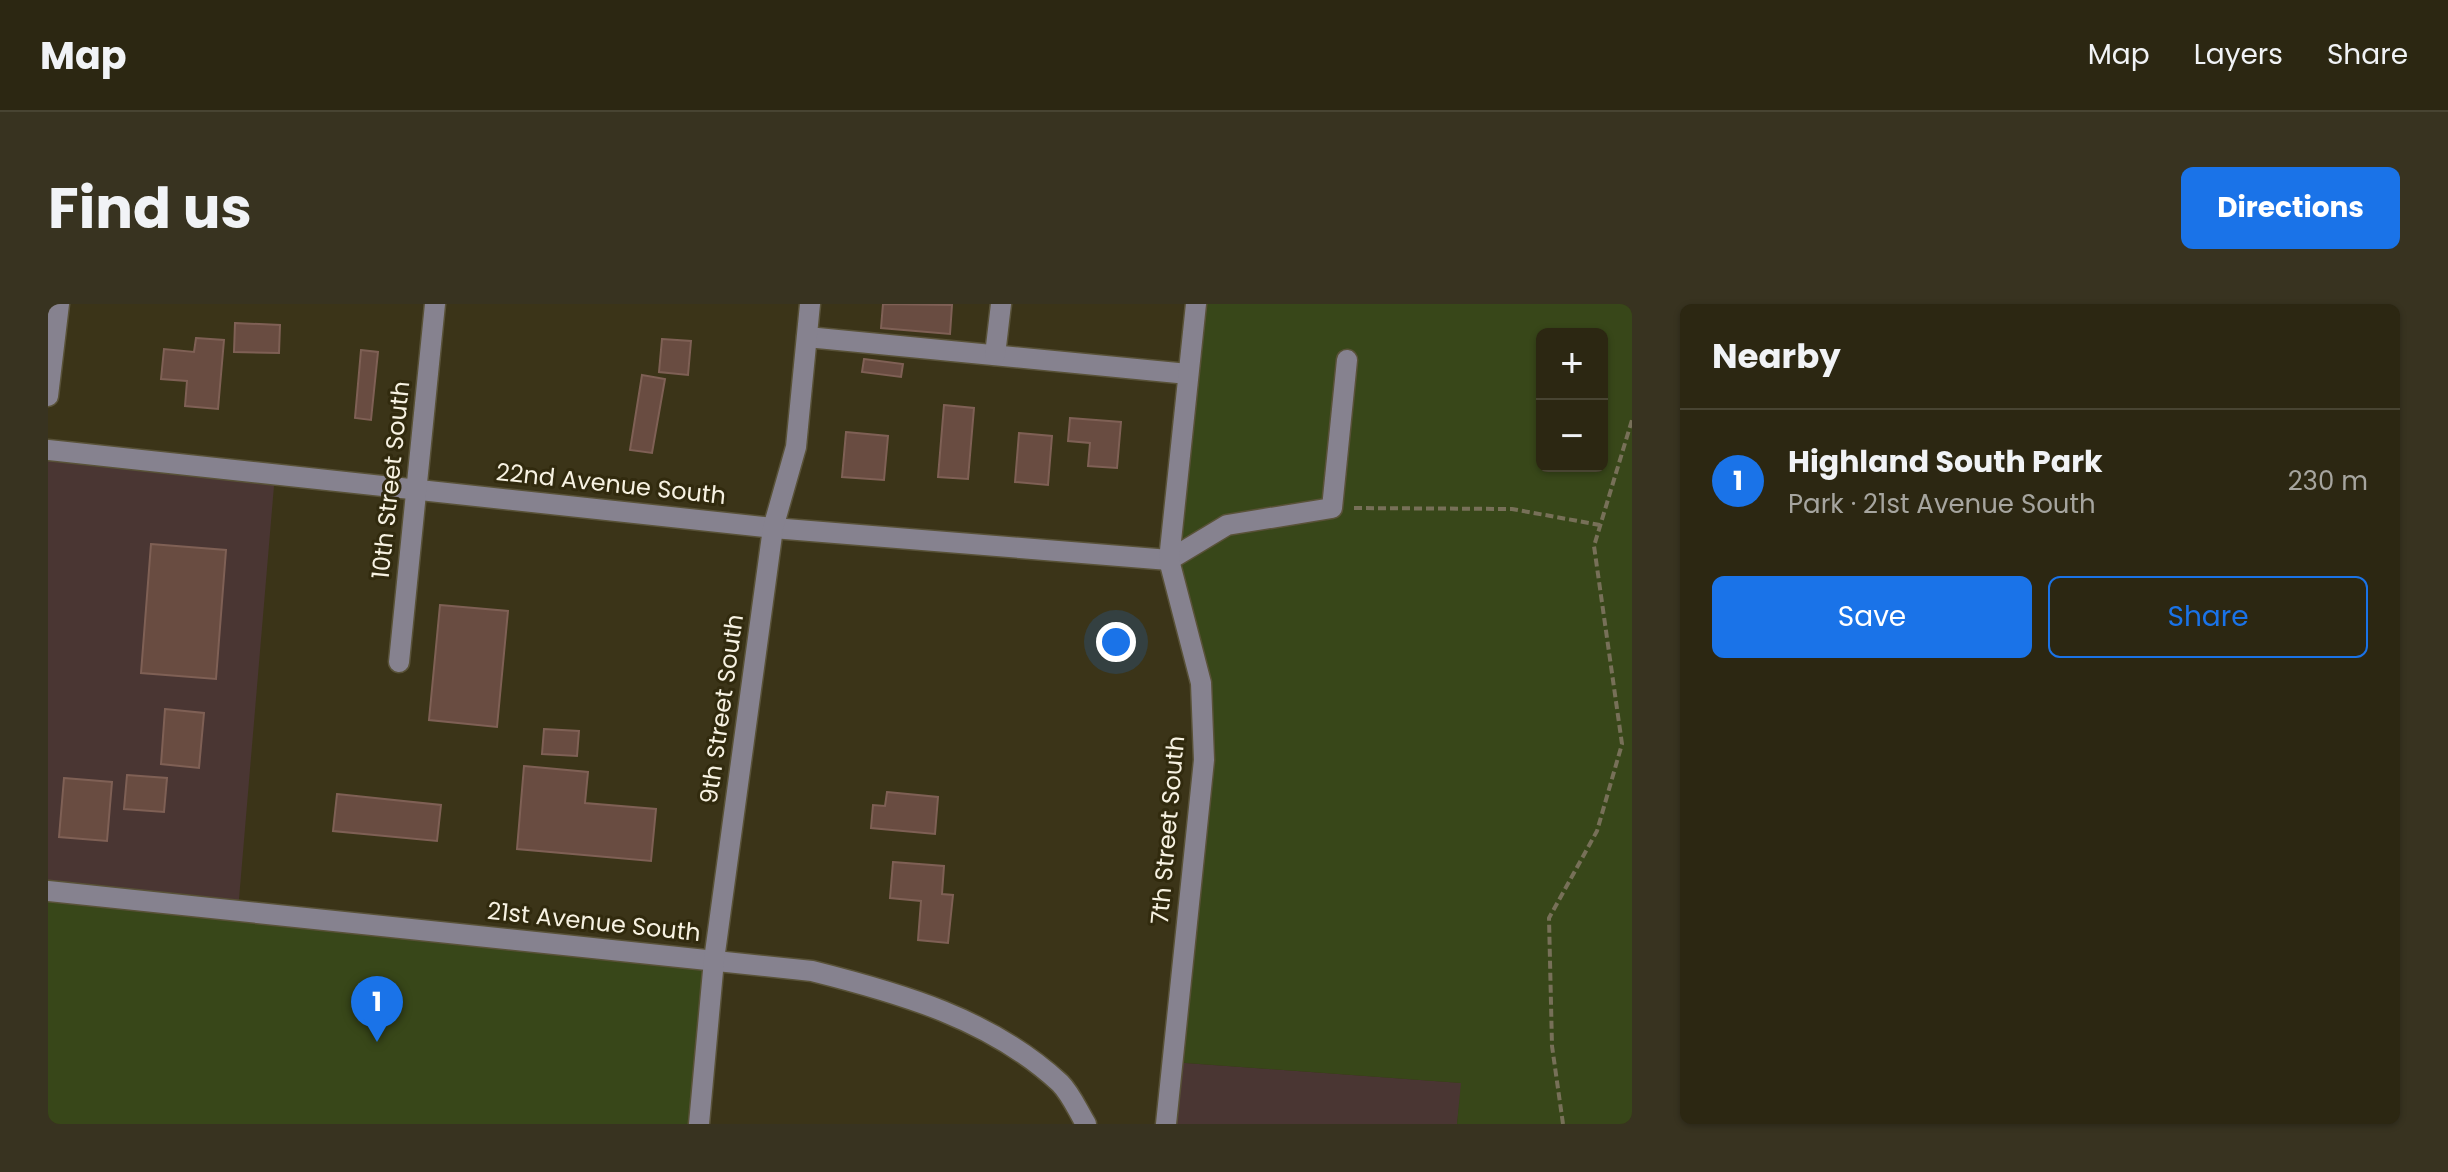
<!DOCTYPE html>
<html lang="en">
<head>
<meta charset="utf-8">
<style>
  :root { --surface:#2c2712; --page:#383320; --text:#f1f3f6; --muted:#a6a59f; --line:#484432; --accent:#1a73e8 }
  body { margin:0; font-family:Poppins,sans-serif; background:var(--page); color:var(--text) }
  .controls { position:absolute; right:24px; top:24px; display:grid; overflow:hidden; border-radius:12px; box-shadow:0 2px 6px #0004 }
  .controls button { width:72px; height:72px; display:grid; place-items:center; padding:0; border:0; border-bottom:2px solid var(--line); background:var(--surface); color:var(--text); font:40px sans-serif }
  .you { position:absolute; left:1068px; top:338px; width:28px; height:28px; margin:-20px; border:6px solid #fff; border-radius:50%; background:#1a73e8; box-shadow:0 0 0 12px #1a73e833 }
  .badge { display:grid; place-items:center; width:52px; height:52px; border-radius:50%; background:var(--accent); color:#fff; font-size:26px; font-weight:700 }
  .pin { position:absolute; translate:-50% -66px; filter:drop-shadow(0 2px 4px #0008) }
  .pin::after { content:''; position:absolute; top:42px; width:28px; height:24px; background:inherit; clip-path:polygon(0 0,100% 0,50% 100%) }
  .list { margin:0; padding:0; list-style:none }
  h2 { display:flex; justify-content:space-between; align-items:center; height:104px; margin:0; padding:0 32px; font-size:34px }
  h2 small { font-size:26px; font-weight:400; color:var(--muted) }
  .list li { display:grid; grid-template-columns:52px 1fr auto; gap:24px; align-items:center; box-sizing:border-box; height:144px; padding:0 32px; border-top:2px solid var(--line) }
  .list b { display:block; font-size:30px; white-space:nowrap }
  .list p { margin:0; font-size:26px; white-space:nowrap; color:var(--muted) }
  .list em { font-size:26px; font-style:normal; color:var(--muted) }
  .actions { display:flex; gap:16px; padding:24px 32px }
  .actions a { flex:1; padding:18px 0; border:2px solid var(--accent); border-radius:12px; text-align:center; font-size:28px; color:var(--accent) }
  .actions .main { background:var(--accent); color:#fff }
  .map { position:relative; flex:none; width:1584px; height:820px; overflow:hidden; border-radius:12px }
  header { display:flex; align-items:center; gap:48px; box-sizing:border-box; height:112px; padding:0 40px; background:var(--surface); border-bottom:2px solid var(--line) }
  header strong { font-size:38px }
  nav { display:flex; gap:44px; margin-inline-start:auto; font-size:28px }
  .intro { display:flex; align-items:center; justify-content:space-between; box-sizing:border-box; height:192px; padding:0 48px }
  h1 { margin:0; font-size:56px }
  .button { padding:20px 36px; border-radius:12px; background:var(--accent); color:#fff; font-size:28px; font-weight:700 }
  main { display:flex; gap:48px; padding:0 48px }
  aside { flex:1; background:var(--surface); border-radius:12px; box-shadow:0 2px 6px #0004 }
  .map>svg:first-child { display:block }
  .commercial { fill:#4a3633 }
  .green { fill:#384719; fill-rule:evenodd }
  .building { fill:#694c41; stroke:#7f6055; stroke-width:2 }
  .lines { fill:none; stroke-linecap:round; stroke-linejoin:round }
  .minor-casing { stroke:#595238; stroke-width:23 }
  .path { stroke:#777058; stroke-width:4; stroke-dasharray:8 4; stroke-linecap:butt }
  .minor { stroke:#86828f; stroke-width:20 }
  .labels { text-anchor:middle; stroke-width:6; stroke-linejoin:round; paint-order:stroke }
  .street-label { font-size:24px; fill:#f7f2e2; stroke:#312a0e }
</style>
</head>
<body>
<header>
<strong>Map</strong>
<nav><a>Map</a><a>Layers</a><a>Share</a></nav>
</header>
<div class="intro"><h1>Find us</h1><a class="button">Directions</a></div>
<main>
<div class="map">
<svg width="1584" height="820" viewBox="0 0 1584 820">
  <rect width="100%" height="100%" fill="#3b3418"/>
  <!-- commercial -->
  <g class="commercial">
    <polygon points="0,146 227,170 190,607 0,587"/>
    <polygon points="1124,758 1414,779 1409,820 1118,820"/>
  </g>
  <!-- green -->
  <g class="green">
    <path d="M1147,0h437v820h-175l4,-41 -289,-21 29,-379 -32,-123zM1494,30h60v132h-60z"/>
    <polygon points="0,589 666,656 651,820 0,820"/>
  </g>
  <!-- building -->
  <g class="building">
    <polygon points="835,0 904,1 902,30 833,24"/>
    <polygon points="187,19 232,21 231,49 186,48"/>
    <polygon points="148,34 176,36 170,105 137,102 139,77 113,75 116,45 146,48"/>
    <polygon points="614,35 643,37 640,71 611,68"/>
    <polygon points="313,46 330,48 323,116 307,114"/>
    <polygon points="816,55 855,60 853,73 814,68"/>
    <polygon points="594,71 617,75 604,149 582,146"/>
    <polygon points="896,101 926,104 920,175 890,173"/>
    <polygon points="1022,114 1073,118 1069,164 1040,162 1042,139 1020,137"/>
    <polygon points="798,128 840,132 836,176 794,173"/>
    <polygon points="971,129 1004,132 1000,181 967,178"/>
    <polygon points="103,240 178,246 168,375 93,369"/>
    <polygon points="392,301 460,307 449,423 381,416"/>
    <polygon points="117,405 156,409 151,464 113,460"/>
    <polygon points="496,425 531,427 529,452 494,450"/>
    <polygon points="476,462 540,468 537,499 608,505 603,557 469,545"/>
    <polygon points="79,471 119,474 116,508 76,505"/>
    <polygon points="16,474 64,478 59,537 11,533"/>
    <polygon points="839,488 890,493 887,530 823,524 825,501 837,502"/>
    <polygon points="289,490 393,501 389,537 285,527"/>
    <polygon points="845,558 896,562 894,590 905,591 900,639 870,636 873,597 842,594"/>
  </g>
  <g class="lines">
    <defs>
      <g id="minor">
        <polyline points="759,33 1140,70"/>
        <polyline points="947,51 953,0"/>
        <polyline points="0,92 11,0"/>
        <polyline points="0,146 725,224 1121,256 1179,221 1284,204 1299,56"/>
        <polyline points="351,358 387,0"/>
        <path d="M0,587l764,80c88,22 179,48 248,112 11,11 18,28 26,41"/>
        <polyline points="651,820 666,656 725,224 748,143 762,0"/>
        <polyline points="1118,820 1156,456 1153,379 1121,256 1148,0"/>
      </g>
    </defs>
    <!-- minor casing -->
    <use href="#minor" class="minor-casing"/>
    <!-- path -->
    <g class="path">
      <polyline points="1306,204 1464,205 1552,221"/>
      <polyline points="1515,820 1504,742 1501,614 1549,527 1574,440 1546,242 1584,116"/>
    </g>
    <!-- minor -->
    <use href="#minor" class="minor"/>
  </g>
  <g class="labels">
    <!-- street labels -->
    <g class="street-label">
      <text transform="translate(343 176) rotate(-84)" y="8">10th Street South</text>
      <text transform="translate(563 180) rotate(6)" y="8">22nd Avenue South</text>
      <text transform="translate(674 405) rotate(-82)" y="8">9th Street South</text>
      <text transform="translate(1120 526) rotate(-85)" y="8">7th Street South</text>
      <text transform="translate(546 618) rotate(6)" y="8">21st Avenue South</text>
    </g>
  </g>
</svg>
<div class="controls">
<button>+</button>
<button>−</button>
</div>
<div class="you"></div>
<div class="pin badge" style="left:329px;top:738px">1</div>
</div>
<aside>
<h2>Nearby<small></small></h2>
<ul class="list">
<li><span class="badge">1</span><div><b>Highland South Park</b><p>Park · 21st Avenue South</p></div><em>230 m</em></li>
</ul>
<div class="actions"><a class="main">Save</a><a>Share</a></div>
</aside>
</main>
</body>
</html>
